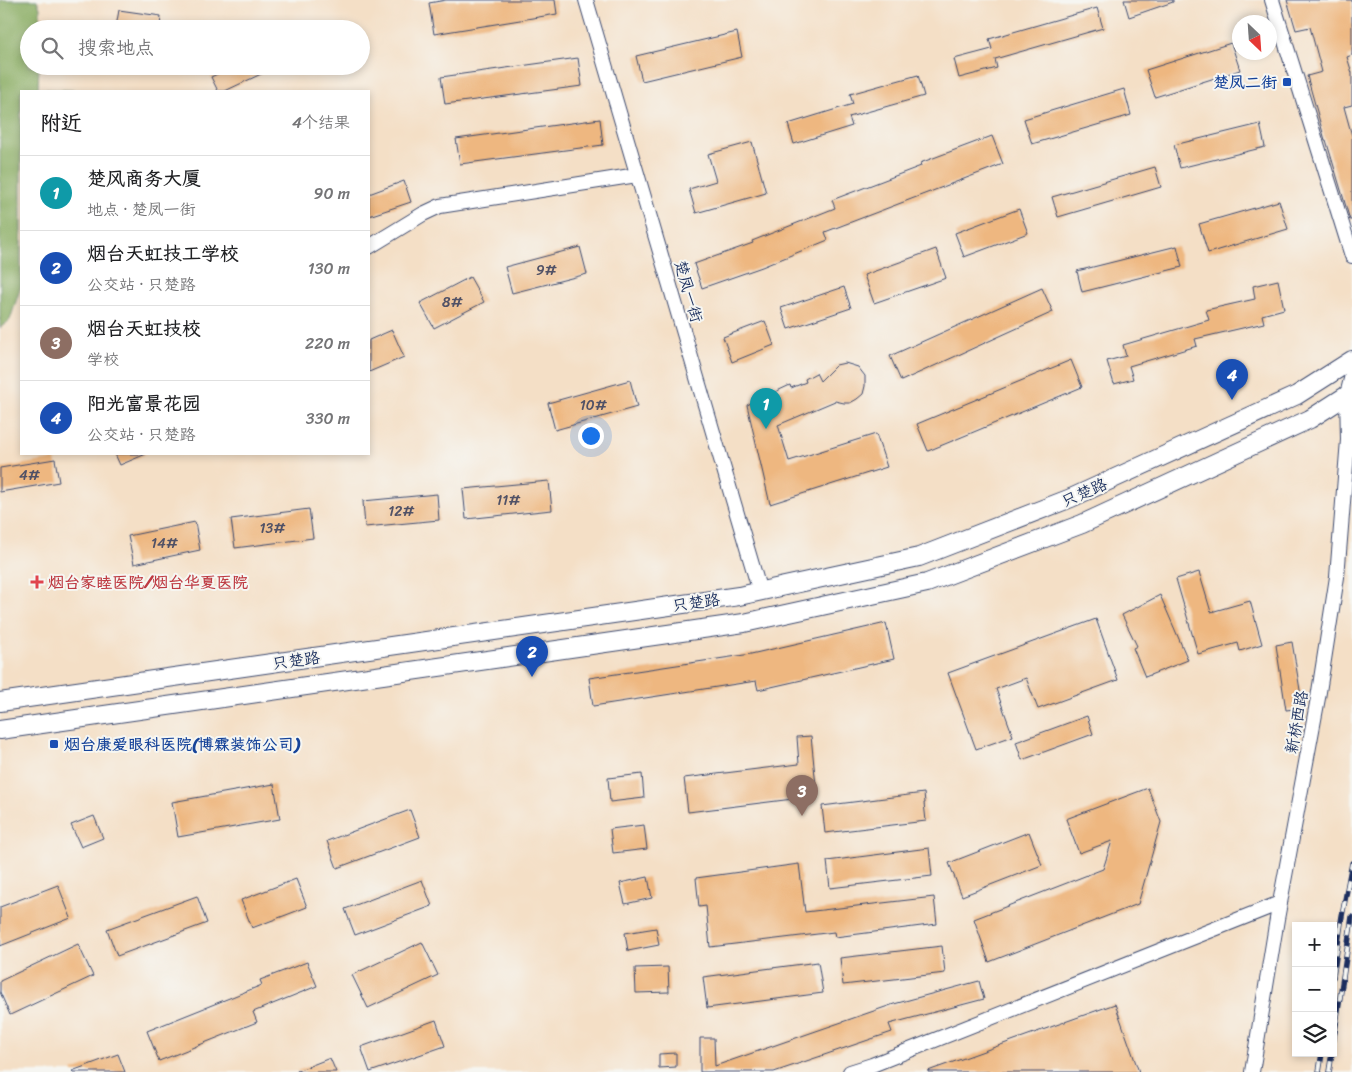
<!DOCTYPE html>
<html lang="zh">
<head>
<meta charset="utf-8">
<style>
  :root { --surface:#fff; --page:#f6f6f6; --text:#202124; --muted:#757577; --line:#e0e0e0; --accent:#db2777 }
  body { margin:0; font-family:Sriracha,"LXGW WenKai TC",sans-serif; background:var(--page); color:var(--text) }
  .controls { position:absolute; right:15px; bottom:15px; display:grid; overflow:hidden; border-radius:0px; box-shadow:0 2px 8px #0003 }
  .controls button { width:45px; height:45px; display:grid; place-items:center; padding:0; border:0; border-bottom:1px solid var(--line); background:var(--surface); color:var(--text); font:25px sans-serif }
  .compass { position:absolute; left:1232px; top:15px; width:45px; height:45px; border-radius:50%; background:var(--surface); box-shadow:0 2px 8px #0003; rotate:155deg }
  .you { position:absolute; left:590px; top:435px; width:18px; height:18px; margin:-12px; border:4px solid #fff; border-radius:50%; background:#1a73e8; box-shadow:0 0 0 8px #1a73e833 }
  .badge { display:grid; place-items:center; width:32px; height:32px; border-radius:50%; background:var(--accent); color:#fff; font-size:16px; font-weight:700 }
  .pin { position:absolute; translate:-50% -41px; filter:drop-shadow(0 1px 2px #0008) }
  .pin::after { content:''; position:absolute; top:26px; width:18px; height:15px; background:inherit; clip-path:polygon(0 0,100% 0,50% 100%) }
  .list { margin:0; padding:0; list-style:none }
  h2 { display:flex; justify-content:space-between; align-items:center; height:65px; margin:0; padding:0 20px; font-size:21px }
  h2 small { font-size:16px; font-weight:400; color:var(--muted) }
  .list li { display:grid; grid-template-columns:32px 1fr auto; gap:15px; align-items:center; box-sizing:border-box; height:75px; padding:0 20px; border-top:1px solid var(--line) }
  .list b { display:block; font-size:19px; white-space:nowrap }
  .list p { margin:0; font-size:16px; white-space:nowrap; color:var(--muted) }
  .list em { font-size:16px; font-style:normal; color:var(--muted) }
  .icon { flex:none; width:28px; height:28px; fill:none; stroke:currentColor; stroke-width:2; stroke-linecap:round; stroke-linejoin:round }
  .map { position:relative; flex:none; width:1352px; height:1072px; overflow:hidden }
  .search { position:absolute; background:var(--surface); box-shadow:0 2px 8px #0003; left:20px; top:20px; width:350px; height:55px; display:flex; align-items:center; gap:12px; box-sizing:border-box; padding:0 18px; border-radius:28px; color:var(--muted); font-size:19px }
  .panel { position:absolute; background:var(--surface); box-shadow:0 2px 8px #0003; left:20px; top:90px; width:350px; height:365px; border-radius:0px }
  .map>svg:first-child { display:block }
  .forest { fill:#89ac62; stroke:#526e60 }
  .building { fill:#eeb780 }
  .lines { fill:none; stroke-linecap:round; stroke-linejoin:round }
  .minor-casing { stroke:#3c496e; stroke-width:16 }
  .major-casing { stroke:#3c496e; stroke-width:20 }
  .minor { stroke:#fff; stroke-width:14 }
  .major { stroke:#fff; stroke-width:18 }
  .rail-casing { stroke:#1b2f5e; stroke-width:5.5 }
  .rail { stroke:#f6f6f2; stroke-width:4; stroke-dasharray:11; stroke-linecap:butt }
  .transit-dot { fill:#1a4fb4; stroke:#f6f6f2; stroke-width:2 }
  .health-dot { fill:#e0444e; stroke:#f6f6f2; stroke-width:2 }
  .labels { text-anchor:middle; stroke-width:4; stroke-linejoin:round; paint-order:stroke }
  .number-label { font-size:14px; fill:#505166 }
  .transit-label { font-size:16px; font-weight:bold; fill:#164399; stroke:#f6f6f2; text-anchor:end }
  .street-label { font-size:16px; fill:#1b2f5e; stroke:#f6f6f2 }
  .health-label { font-size:16px; font-weight:bold; fill:#be3a42; stroke:#f6f6f2; text-anchor:start }
</style>
</head>
<body>
<div class="map">
<svg width="1352" height="1072" viewBox="0 0 1352 1072">
  <rect width="100%" height="100%" fill="#f6f6f2"/>
  <filter id="ink" filterUnits="userSpaceOnUse"><feTurbulence type="fractalNoise" baseFrequency=".02" numOctaves="2"/><feDisplacementMap in="SourceGraphic" scale="10" xChannelSelector="R" yChannelSelector="G"/><feConvolveMatrix kernelMatrix="1 2 1 2 8 2 1 2 1" color-interpolation-filters="sRGB"/></filter>
  <filter id="wash" filterUnits="userSpaceOnUse"><feTurbulence type="fractalNoise" baseFrequency=".0096" numOctaves="4" result="noise"/><feDisplacementMap in="SourceGraphic" scale="20" xChannelSelector="R" yChannelSelector="G"/><feGaussianBlur stdDeviation="1.12" result="paint"/><feColorMatrix in="noise" values="0 0 0 0 0 0 0 0 0 0 0 0 0 0 0 0 0 1.4 0 .05"/><feComposite in="paint" operator="in"/></filter>
  <g filter="url(#wash)">
    <rect width="100%" height="100%" fill="#f4dfc6"/>
    <!-- forest -->
    <polygon class="forest" points="0,0 37,0 40,8 40,29 29,29 29,66 39,66 38,89 91,91 21,91 21,286 10,320 0,328"/>
    <g id="blocks">
      <!-- building -->
      <g class="building">
        <polygon points="446,0 555,0 557,14 434,34 429,3"/>
        <polygon points="1124,0 1173,0 1173,2 1129,17"/>
        <polygon points="1287,0 1352,0 1352,55 1347,57 1352,73 1352,105 1344,107 1352,136 1352,220 1350,220 1326,140 1325,140 1307,76 1322,72 1310,27 1296,30"/>
        <polygon points="1097,8 1103,28 995,59 997,68 959,78 954,59 992,49 989,39"/>
        <polygon points="119,10 161,16 160,29 137,29 116,27"/>
        <polygon points="737,32 742,57 642,81 636,56"/>
        <polygon points="1231,43 1240,70 1155,97 1146,70"/>
        <polygon points="578,58 582,86 445,104 441,77"/>
        <polygon points="234,66 278,66 225,91 218,91 211,77"/>
        <polygon points="918,75 924,96 849,117 852,126 794,144 788,124 853,104 850,94"/>
        <polygon points="1124,89 1131,115 1032,144 1024,119"/>
        <polygon points="600,119 603,145 460,164 456,139"/>
        <polygon points="1260,124 1265,147 1180,168 1174,145"/>
        <polygon points="992,136 1003,164 825,232 828,240 762,267 702,288 694,264 753,243 752,241 835,208 832,200 921,166 920,163"/>
        <polygon points="752,142 766,193 696,213 689,189 716,181 708,154"/>
        <polygon points="1155,167 1161,187 1058,217 1052,197"/>
        <polygon points="404,181 411,202 369,216 369,194"/>
        <polygon points="1279,201 1288,229 1208,253 1199,224"/>
        <polygon points="1019,209 1028,233 964,257 955,233"/>
        <polygon points="1177,246 1182,267 1082,292 1077,271"/>
        <polygon points="580,247 587,274 512,293 505,267"/>
        <polygon points="936,249 946,278 874,303 864,275"/>
        <polygon points="470,277 484,302 434,328 420,303"/>
        <polygon points="1278,280 1284,309 1262,315 1264,323 1195,339 1197,346 1129,366 1133,379 1114,384 1107,361 1126,356 1123,345 1209,320 1206,310 1255,299 1253,286"/>
        <polygon points="844,287 851,308 788,329 781,308"/>
        <polygon points="1042,288 1053,312 901,381 890,356"/>
        <polygon points="765,321 774,345 732,362 723,337"/>
        <polygon points="392,330 404,357 369,372 369,340"/>
        <polygon points="1071,360 1082,387 928,451 917,424"/>
        <polygon points="845,363 858,367 865,376 865,386 863,394 857,399 850,403 844,403 835,401 778,425 789,461 876,434 887,467 770,504 747,405 790,385 791,388 806,382 805,379 816,373 820,381 836,365"/>
        <polygon points="630,380 637,407 555,430 548,403"/>
        <polygon points="115,454 146,454 120,465"/>
        <polygon points="55,459 59,482 0,492 0,468"/>
        <polygon points="549,481 552,510 466,519 463,489"/>
        <polygon points="437,494 439,520 365,527 363,501"/>
        <polygon points="309,509 313,538 235,548 231,519"/>
        <polygon points="195,522 200,550 134,564 128,536"/>
        <polygon points="1199,572 1211,612 1250,601 1262,644 1240,651 1238,643 1198,654 1176,579"/>
        <polygon points="1160,595 1188,660 1145,677 1133,648 1137,646 1122,615"/>
        <polygon points="1096,619 1118,680 1038,709 1026,678 996,689 1013,736 976,749 948,673"/>
        <polygon points="886,623 894,659 758,690 756,681 593,706 589,678 751,654"/>
        <polygon points="1292,642 1303,708 1286,710 1276,645"/>
        <polygon points="1087,716 1093,734 1022,760 1016,742"/>
        <polygon points="811,736 817,796 688,812 684,778 799,764 797,737"/>
        <polygon points="642,774 644,798 610,802 608,778"/>
        <polygon points="274,784 280,819 178,837 172,802"/>
        <polygon points="1148,788 1161,822 1138,904 989,962 974,919 1103,869 1112,841 1079,853 1066,819"/>
        <polygon points="924,793 925,803 924,803 926,821 825,833 822,806"/>
        <polygon points="410,810 420,837 337,868 327,841"/>
        <polygon points="94,816 103,838 81,847 71,825"/>
        <polygon points="644,825 647,849 613,853 610,829"/>
        <polygon points="1029,832 1042,865 962,896 949,863"/>
        <polygon points="929,848 932,876 830,888 827,861"/>
        <polygon points="799,864 805,912 934,897 937,924 835,937 834,932 710,947 706,906 699,907 696,878"/>
        <polygon points="648,877 652,898 625,904 620,883"/>
        <polygon points="296,879 307,907 252,928 241,900"/>
        <polygon points="422,880 432,906 355,935 345,909"/>
        <polygon points="58,885 71,918 0,946 0,907"/>
        <polygon points="197,896 207,923 117,956 107,929"/>
        <polygon points="656,928 659,945 628,951 625,933"/>
        <polygon points="422,942 438,975 368,1008 352,975"/>
        <polygon points="78,944 93,976 10,1015 0,992 0,981"/>
        <polygon points="942,946 945,973 843,985 840,958"/>
        <polygon points="307,962 317,986 253,1012 257,1022 159,1061 147,1031 262,985 260,980"/>
        <polygon points="818,962 823,993 707,1008 703,977"/>
        <polygon points="668,967 669,992 636,993 635,968"/>
        <polygon points="979,981 984,999 889,1024 892,1032 774,1072 700,1072 700,1038 714,1038 715,1066 894,1004"/>
        <polygon points="1115,1004 1139,1072 928,1072 928,1071"/>
        <polygon points="436,1020 445,1046 370,1072 361,1047"/>
        <polygon points="676,1053 676,1067 659,1068 659,1054"/>
        <polygon points="118,1054 125,1072 73,1072 72,1071"/>
        <polygon points="330,1058 336,1072 297,1072 297,1071"/>
      </g>
    </g>
  </g>
  <g filter="url(#ink)">
    <use href="#blocks" fill-opacity="0" stroke="#3c496e" stroke-width="1"/>
    <g class="lines">
      <defs>
        <g id="minor">
          <polyline points="586,0 760,592"/>
          <polyline points="1272,0 1352,256"/>
          <polyline points="369,247 423,214 440,206 637,175"/>
          <polyline points="850,1072 872,1065 1280,903"/>
          <polyline points="1252,1072 1277,919 1318,698 1337,577 1348,440 1347,395 1352,375"/>
        </g>
        <g id="major">
          <polyline points="0,702 739,596 919,557 1071,498 1297,395 1352,360"/>
          <polyline points="0,730 744,623 927,583 1082,524 1310,419 1352,392"/>
        </g>
      </defs>
      <!-- minor casing -->
      <use href="#minor" class="minor-casing"/>
      <!-- major casing -->
      <use href="#major" class="major-casing"/>
      <!-- minor -->
      <use href="#minor" class="minor"/>
      <!-- major -->
      <use href="#major" class="major"/>
      <defs>
        <g id="rail">
          <polyline points="1333,977 1342,916 1352,863"/>
          <polyline points="1333,1044 1352,917"/>
          <polyline points="1319,1072 1322,1053"/>
          <polyline points="1329,1072 1332,1053"/>
        </g>
      </defs>
      <!-- rail casing -->
      <use href="#rail" class="rail-casing"/>
      <!-- rail -->
      <use href="#rail" class="rail"/>
    </g>
  </g>
  <!-- markers -->
  <g class="transit-dot">
    <rect x="1282" y="77" width="10" height="10" rx="2.5"/>
    <rect x="49" y="739" width="10" height="10" rx="2.5"/>
  </g>
  <path class="health-dot" d="M34.5 574.5h5v5h5v5h-5v5h-5v-5h-5v-5h5z"/>
  <g class="labels">
    <!-- number labels -->
    <g class="number-label">
      <text x="546" y="275">9#</text>
      <text x="452" y="307">8#</text>
      <text x="593" y="410">10#</text>
      <text x="29" y="480">4#</text>
      <text x="508" y="505">11#</text>
      <text x="401" y="516">12#</text>
      <text x="272" y="533">13#</text>
      <text x="164" y="548">14#</text>
    </g>
    <!-- transit labels -->
    <g class="transit-label">
      <text x="1277" y="88">楚凤二街</text>
      <text x="64" y="750" text-anchor="start">烟台康爱眼科医院(博霖装饰公司)</text>
    </g>
    <!-- street labels -->
    <g class="street-label">
      <text transform="translate(689 291) rotate(74)" y="6">楚凤一街</text>
      <text transform="translate(1084 492) rotate(-24)" y="6">只楚路</text>
      <text transform="translate(696 602) rotate(-8)" y="6">只楚路</text>
      <text transform="translate(296 660) rotate(-8)" y="6">只楚路</text>
      <text transform="translate(1296 722) rotate(-80)" y="6">新桥西路</text>
    </g>
    <!-- health labels -->
    <g class="health-label">
      <text x="48" y="588">烟台家睦医院/烟台华夏医院</text>
    </g>
  </g>
</svg>
<div class="controls">
<button>+</button>
<button>−</button>
<button><svg class="icon" aria-label="layers" viewBox="0 0 24 24"><path d="M12 4l9 5-9 5-9-5zM3 14l9 5 9-5"/></svg></button>
</div>
<svg class="compass" viewBox="-18 -18 36 36"><path d="M0-13l5 13h-10z" fill="#e53935"/><path d="M0 13l5-13h-10z" fill="#757577"/></svg>
<div class="you"></div>
<div class="pin badge" style="left:766px;top:429px;background:#0f9aa8">1</div>
<div class="pin badge" style="left:532px;top:677px;background:#1a4fb4">2</div>
<div class="pin badge" style="left:802px;top:816px;background:#8d6e63">3</div>
<div class="pin badge" style="left:1232px;top:400px;background:#1a4fb4">4</div>
<div class="search"><svg class="icon" aria-label="search" viewBox="0 0 24 24"><circle cx="10" cy="10" r="6"/><path d="M15 15l6 6"/></svg>搜索地点</div>
<section class="panel">
<h2>附近<small>4个结果</small></h2>
<ul class="list">
<li><span class="badge" style="background:#0f9aa8">1</span><div><b>楚风商务大厦</b><p>地点 · 楚凤一街</p></div><em>90 m</em></li>
<li><span class="badge" style="background:#1a4fb4">2</span><div><b>烟台天虹技工学校</b><p>公交站 · 只楚路</p></div><em>130 m</em></li>
<li><span class="badge" style="background:#8d6e63">3</span><div><b>烟台天虹技校</b><p>学校</p></div><em>220 m</em></li>
<li><span class="badge" style="background:#1a4fb4">4</span><div><b>阳光富景花园</b><p>公交站 · 只楚路</p></div><em>330 m</em></li>
</ul>
</section>
</div>
</body>
</html>
